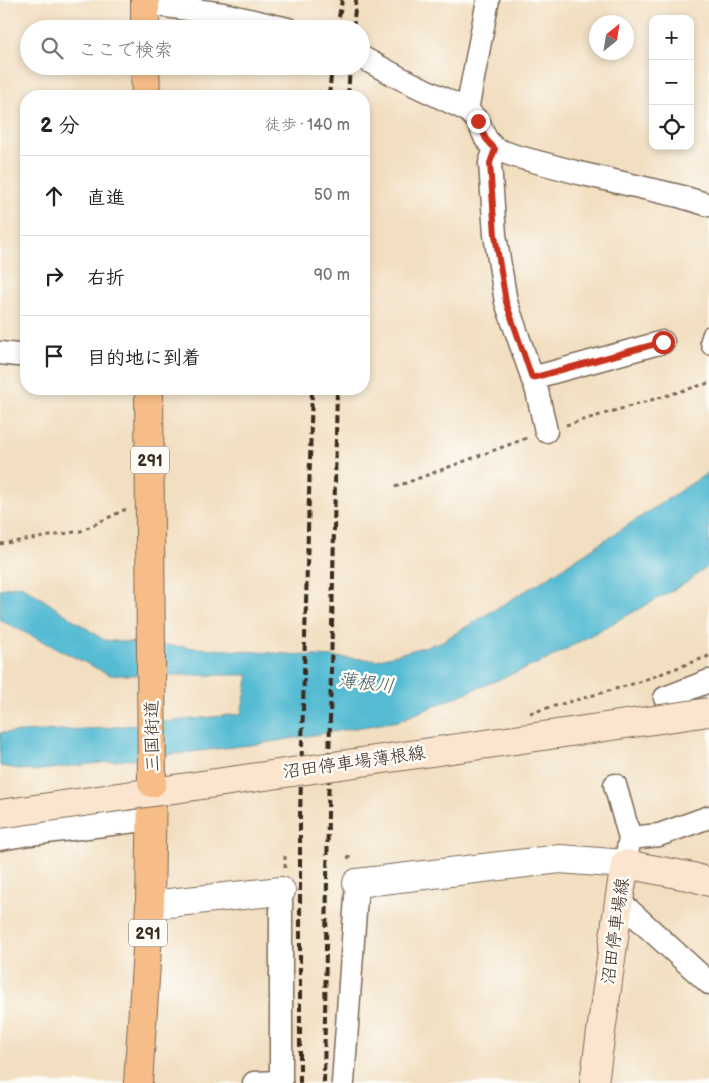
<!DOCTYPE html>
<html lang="ja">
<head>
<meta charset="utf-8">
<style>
  :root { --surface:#fff; --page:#f2f2f2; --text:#222; --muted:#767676; --line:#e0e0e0 }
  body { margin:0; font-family:"Balsamiq Sans","Klee One",sans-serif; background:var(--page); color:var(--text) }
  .controls { position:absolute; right:15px; top:15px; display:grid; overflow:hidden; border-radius:10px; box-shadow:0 2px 8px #0003 }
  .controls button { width:45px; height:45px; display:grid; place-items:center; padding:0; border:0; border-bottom:1px solid var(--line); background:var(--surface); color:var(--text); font:25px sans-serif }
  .compass { position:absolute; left:589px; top:15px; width:45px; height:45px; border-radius:50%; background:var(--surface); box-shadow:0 2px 8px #0003; rotate:30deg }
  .stop { position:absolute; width:15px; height:15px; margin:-11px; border:4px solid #c8321e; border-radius:50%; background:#fff }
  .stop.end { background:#c8321e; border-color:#fff; box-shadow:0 1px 5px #0008 }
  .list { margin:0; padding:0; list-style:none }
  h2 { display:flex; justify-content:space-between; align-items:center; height:65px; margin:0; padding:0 20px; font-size:21px }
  h2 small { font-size:16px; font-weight:400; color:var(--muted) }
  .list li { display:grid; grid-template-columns:32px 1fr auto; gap:15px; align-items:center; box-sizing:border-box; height:80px; padding:0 20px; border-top:1px solid var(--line) }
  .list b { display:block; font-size:19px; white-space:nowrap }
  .list em { font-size:16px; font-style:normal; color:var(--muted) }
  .icon { flex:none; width:28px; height:28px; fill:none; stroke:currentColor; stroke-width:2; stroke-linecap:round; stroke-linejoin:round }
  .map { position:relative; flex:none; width:709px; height:1083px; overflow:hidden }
  .search { position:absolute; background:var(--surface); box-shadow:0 2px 8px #0003; left:20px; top:20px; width:350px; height:55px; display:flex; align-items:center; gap:12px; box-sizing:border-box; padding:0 18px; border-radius:28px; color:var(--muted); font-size:19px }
  .panel { position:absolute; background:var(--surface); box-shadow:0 2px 8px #0003; left:20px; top:90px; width:350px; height:305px; border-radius:20px }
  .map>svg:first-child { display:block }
  .water { fill:#55bbd3; stroke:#487278 }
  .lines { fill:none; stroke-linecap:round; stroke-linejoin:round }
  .service-casing { stroke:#7b6957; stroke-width:14 }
  .minor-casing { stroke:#7b6957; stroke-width:25 }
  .tertiary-casing { stroke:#7b6957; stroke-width:30 }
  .secondary-casing { stroke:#7b6957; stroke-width:30 }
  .trunk-casing { stroke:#7b6957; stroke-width:30 }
  .path { stroke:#7b6957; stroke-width:3; stroke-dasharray:4 4; stroke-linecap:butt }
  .service { stroke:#fff; stroke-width:11 }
  .minor { stroke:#fff; stroke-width:22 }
  .tertiary { stroke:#fff; stroke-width:28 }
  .secondary { stroke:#fce5cf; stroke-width:28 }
  .trunk { stroke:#f7bd88; stroke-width:28 }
  .rail { stroke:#3b2a1e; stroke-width:4; stroke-dasharray:8 4; stroke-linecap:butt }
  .secondary-bridge-casing { stroke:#7b6957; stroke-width:30; stroke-linecap:butt }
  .trunk-bridge-casing { stroke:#7b6957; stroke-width:30; stroke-linecap:butt }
  .secondary-bridge { stroke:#fce5cf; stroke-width:28 }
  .trunk-bridge { stroke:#f7bd88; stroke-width:28 }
  .route { stroke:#c8321e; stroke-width:6 }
  .labels { text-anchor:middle; stroke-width:5; stroke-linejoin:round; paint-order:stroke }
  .shield { fill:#fdfcf7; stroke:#75695f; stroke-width:1 }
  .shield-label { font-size:16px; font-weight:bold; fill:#3b2a1e }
  .street-label { font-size:18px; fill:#3b2a1e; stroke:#fdfcf7 }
  .water-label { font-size:19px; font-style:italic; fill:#445d5d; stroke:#fdfcf7 }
</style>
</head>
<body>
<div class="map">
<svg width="709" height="1083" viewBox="0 0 709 1083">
  <rect width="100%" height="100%" fill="#fdfcf7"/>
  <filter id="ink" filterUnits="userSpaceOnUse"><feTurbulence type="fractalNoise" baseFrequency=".02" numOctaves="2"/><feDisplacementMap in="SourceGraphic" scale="10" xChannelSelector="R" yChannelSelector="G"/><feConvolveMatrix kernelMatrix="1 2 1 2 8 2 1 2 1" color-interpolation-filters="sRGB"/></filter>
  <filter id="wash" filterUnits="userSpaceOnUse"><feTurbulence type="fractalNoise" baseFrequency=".0096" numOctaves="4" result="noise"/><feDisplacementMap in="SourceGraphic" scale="20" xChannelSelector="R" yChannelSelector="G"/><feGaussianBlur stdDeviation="1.12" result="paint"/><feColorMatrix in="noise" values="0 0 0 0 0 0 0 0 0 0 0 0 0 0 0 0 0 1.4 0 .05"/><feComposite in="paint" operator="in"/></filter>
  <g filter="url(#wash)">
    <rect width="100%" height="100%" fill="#f2dec0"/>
    <!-- water -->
    <polygon class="water" points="709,472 709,565 686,583 546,660 398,721 258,744 32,771 0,766 0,733 106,728 241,714 249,675 110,675 0,620 0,589 21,585 104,640 197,648 377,660 441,642 547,578"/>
  </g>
  <g filter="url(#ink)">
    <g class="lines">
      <defs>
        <polyline id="service" points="708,348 706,341 709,332"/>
        <g id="minor">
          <polyline points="488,0 467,110 478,121 486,139 495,149 515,156 579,173 679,196 709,205"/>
          <polyline points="145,3 223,14 288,29"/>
          <polyline points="361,57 400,78 467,110"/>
          <polyline points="495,149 490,163 495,235 506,302 537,391 546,431"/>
          <polyline points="0,353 26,356"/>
          <polyline points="532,378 663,342"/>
          <polyline points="665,698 709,681"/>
          <polyline points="615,785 630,838"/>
          <polyline points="0,839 30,834 152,819"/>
          <polyline points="625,864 630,838 659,835 709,817"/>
          <polyline points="619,901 709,983"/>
          <polyline points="254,1083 281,1082"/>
          <polyline points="281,1083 281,891"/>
          <polyline points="343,1083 357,883"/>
        </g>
        <g id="tertiary">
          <polyline points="357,883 560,859 625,864"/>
          <polyline points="150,905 281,891"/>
        </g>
        <polyline id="secondary" points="594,1083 619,901 625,864 693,877 709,882"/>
        <g id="trunk">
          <polyline points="145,0 145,29"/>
          <polyline points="145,66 146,96"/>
          <polyline points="149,389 150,531"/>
          <polyline points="138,1083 150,905 152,783"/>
        </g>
      </defs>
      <!-- service casing -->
      <use href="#service" class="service-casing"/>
      <!-- minor casing -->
      <use href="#minor" class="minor-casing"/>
      <!-- tertiary casing -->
      <use href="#tertiary" class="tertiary-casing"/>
      <!-- secondary casing -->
      <use href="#secondary" class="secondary-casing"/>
      <!-- trunk casing -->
      <use href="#trunk" class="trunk-casing"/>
      <!-- path -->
      <g class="path">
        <polyline points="566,425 709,383"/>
        <polyline points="395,487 527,438"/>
        <polyline points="0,544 81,531 128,508"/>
        <polyline points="530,713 636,683 709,656"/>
        <polyline points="347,857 354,859"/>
        <polyline points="285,868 285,852"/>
      </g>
      <!-- service -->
      <use href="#service" class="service"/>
      <!-- minor -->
      <use href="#minor" class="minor"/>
      <!-- tertiary -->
      <use href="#tertiary" class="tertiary"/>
      <!-- secondary -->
      <use href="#secondary" class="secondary"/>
      <!-- trunk -->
      <use href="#trunk" class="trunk"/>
      <!-- rail -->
      <g class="rail">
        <polyline points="337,29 342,0"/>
        <polyline points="353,29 356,0"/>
        <polyline points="329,96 332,66"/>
        <polyline points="348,96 350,66"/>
        <polyline points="300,1083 300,815 312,389"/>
        <polyline points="324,1083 328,813 337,389"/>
      </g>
      <defs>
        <polyline id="secondary-bridge" points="0,814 709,712"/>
        <polyline id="trunk-bridge" points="150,531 152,783"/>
      </defs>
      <!-- secondary-bridge casing -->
      <use href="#secondary-bridge" class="secondary-bridge-casing"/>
      <!-- trunk-bridge casing -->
      <use href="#trunk-bridge" class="trunk-bridge-casing"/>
      <!-- secondary-bridge -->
      <use href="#secondary-bridge" class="secondary-bridge"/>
      <!-- trunk-bridge -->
      <use href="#trunk-bridge" class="trunk-bridge"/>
    </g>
  </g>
  <g class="lines" filter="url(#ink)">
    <!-- route -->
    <polyline class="route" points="478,121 486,139 495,149 490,163 495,235 506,302 532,378 663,342"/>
  </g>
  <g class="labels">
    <!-- shield labels -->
    <g class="shield">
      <rect x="131" y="446.5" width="38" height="27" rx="4"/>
      <rect x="129" y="919.5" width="38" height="27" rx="4"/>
    </g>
    <g class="shield-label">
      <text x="150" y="466">291</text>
      <text x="148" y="939">291</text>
    </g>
    <!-- street labels -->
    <g class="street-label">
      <text transform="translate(152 736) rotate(-91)" y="6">三国街道</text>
      <text transform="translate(354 762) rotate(-8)" y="6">沼田停車場薄根線</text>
      <text transform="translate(615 931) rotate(-82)" y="6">沼田停車場線</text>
    </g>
    <!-- water labels -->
    <g class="water-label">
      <text transform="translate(366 682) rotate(7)" y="7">薄根川</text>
    </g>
  </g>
</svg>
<div class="controls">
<button>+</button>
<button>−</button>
<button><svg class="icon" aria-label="locate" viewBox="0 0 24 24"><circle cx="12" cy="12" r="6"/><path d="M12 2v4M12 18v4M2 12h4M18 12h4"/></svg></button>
</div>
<svg class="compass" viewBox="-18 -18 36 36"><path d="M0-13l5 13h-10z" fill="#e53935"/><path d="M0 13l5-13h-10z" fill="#767676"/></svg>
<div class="stop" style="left:663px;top:342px"></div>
<div class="stop end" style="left:478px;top:121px"></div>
<div class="search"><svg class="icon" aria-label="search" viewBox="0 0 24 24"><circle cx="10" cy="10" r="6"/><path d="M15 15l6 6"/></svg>ここで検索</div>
<section class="panel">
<h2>2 分<small>徒歩 · 140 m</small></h2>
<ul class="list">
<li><svg class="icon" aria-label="ahead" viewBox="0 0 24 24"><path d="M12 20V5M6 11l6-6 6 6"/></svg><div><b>直進</b></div><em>50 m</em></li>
<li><svg class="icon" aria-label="right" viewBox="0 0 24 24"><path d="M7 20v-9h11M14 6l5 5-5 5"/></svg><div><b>右折</b></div><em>90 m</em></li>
<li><svg class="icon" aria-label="arrive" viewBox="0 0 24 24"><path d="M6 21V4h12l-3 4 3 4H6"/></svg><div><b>目的地に到着</b></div></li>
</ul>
</section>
</div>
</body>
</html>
